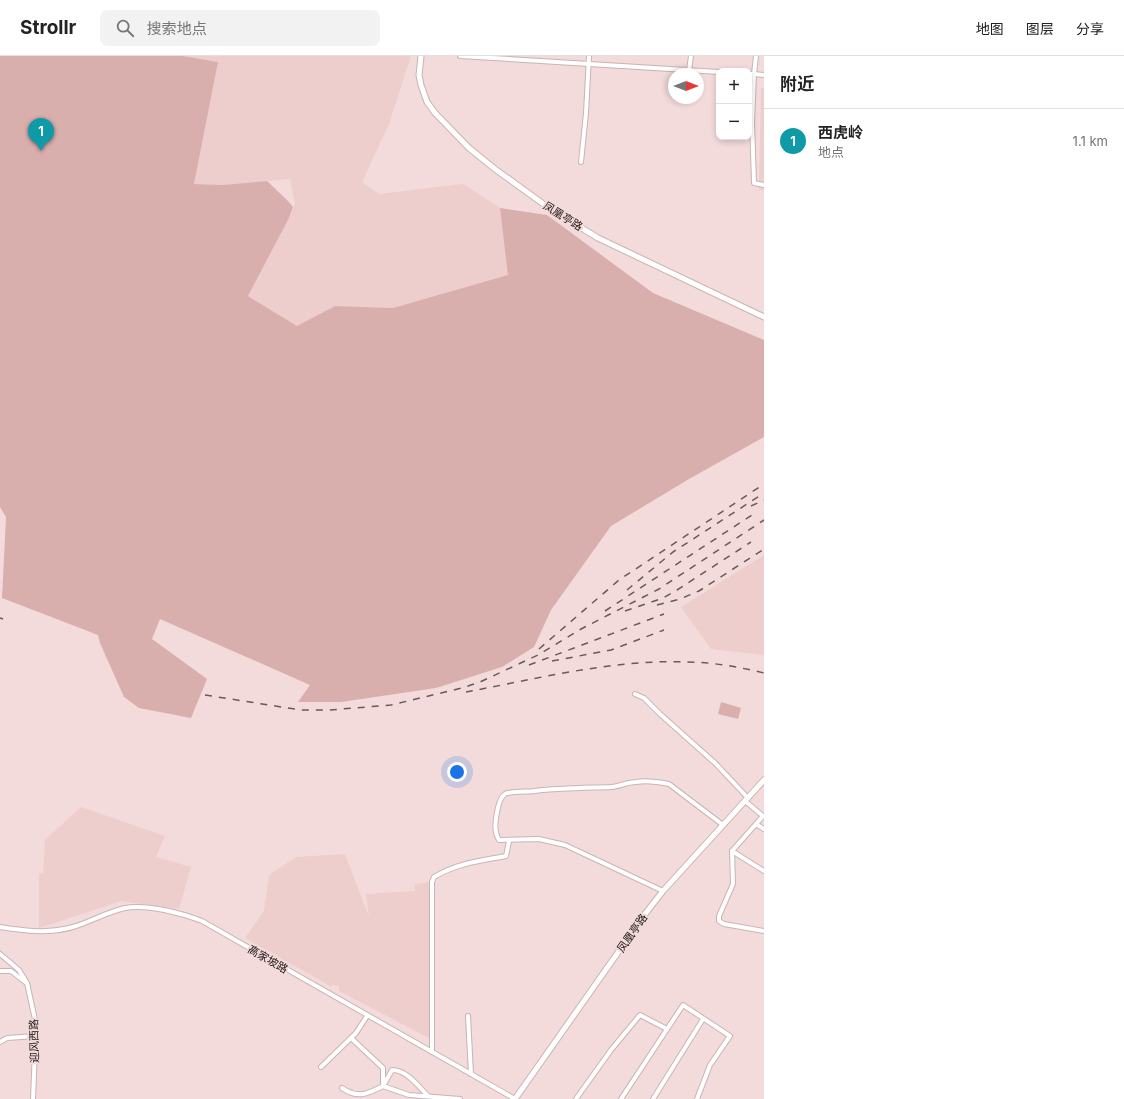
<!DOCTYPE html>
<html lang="zh">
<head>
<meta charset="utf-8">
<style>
  :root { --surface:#fff; --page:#f2f2f2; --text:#222; --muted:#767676; --line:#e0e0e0; --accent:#ea580c }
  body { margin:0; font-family:Inter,"Noto Sans SC",sans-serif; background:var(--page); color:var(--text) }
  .controls { position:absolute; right:12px; top:12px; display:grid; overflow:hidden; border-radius:8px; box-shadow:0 2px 6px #0003 }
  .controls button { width:36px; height:36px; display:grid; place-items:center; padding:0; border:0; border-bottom:1px solid var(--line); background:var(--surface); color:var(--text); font:20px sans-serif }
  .compass { position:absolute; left:668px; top:12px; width:36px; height:36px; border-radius:50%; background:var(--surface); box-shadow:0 2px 6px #0003; rotate:90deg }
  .you { position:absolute; left:457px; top:716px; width:14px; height:14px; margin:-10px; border:3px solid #fff; border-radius:50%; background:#1a73e8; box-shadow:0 0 0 6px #1a73e833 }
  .badge { display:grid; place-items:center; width:26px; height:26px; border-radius:50%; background:var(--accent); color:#fff; font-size:13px; font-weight:700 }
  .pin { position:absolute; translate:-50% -33px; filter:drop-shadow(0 1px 2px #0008) }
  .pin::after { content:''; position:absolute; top:21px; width:14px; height:12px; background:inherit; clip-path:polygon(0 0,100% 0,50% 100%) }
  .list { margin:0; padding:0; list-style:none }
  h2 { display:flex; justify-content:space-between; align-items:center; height:52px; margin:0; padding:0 16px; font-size:17px }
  h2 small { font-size:13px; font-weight:400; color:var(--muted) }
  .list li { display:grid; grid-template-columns:26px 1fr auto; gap:12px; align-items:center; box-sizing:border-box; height:64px; padding:0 16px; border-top:1px solid var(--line) }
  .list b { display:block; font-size:15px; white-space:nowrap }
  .list p { margin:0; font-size:13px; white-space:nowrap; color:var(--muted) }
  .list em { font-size:13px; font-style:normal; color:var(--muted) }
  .icon { flex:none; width:22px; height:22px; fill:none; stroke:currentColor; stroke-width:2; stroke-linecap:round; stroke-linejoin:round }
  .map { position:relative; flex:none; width:764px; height:1043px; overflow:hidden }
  header { display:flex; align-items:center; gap:24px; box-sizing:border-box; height:56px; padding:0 20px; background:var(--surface); border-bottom:1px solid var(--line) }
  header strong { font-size:19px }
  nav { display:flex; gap:22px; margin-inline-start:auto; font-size:14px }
  .search { width:280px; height:36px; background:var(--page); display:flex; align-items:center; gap:10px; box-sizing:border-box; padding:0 14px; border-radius:8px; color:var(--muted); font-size:15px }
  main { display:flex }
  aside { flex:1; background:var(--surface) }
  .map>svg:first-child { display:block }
  .built { fill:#edcecc }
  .green { fill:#d9afad }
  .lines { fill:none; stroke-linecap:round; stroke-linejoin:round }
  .minor-casing { stroke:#cab4b3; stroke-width:6 }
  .tertiary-casing { stroke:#cab4b3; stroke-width:7 }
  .minor { stroke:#fff; stroke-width:4 }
  .tertiary { stroke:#fff; stroke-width:5 }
  .rail { stroke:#675a59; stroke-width:1.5; stroke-dasharray:7 7; stroke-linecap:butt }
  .labels { text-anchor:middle; stroke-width:4; stroke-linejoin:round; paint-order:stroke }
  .street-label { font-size:11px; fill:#1f1717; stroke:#f2dbda }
</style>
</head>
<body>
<header>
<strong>Strollr</strong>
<div class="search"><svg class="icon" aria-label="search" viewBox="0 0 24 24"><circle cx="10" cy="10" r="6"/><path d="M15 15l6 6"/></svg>搜索地点</div>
<nav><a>地图</a><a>图层</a><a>分享</a></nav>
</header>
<main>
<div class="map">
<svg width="764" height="1043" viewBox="0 0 764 1043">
  <rect width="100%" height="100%" fill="#f2dbda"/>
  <!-- built -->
  <g class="built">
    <polygon points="183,0 411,0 389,68 362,126 379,138 463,128 500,152 509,219 393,252 335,250 297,270 248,240 289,162 295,148 290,123 223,129 194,128 218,6"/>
    <polygon points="761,32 764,32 764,134 759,134"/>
    <polygon points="764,499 764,599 711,593 681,551"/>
    <polygon points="81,751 165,780 156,801 191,811 179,853 121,845 39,872 39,817 43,818 45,784"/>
    <polygon points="345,798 369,861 366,838 415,835 415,828 430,826 429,982 339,935 339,930 332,929 332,931 245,882 264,855 269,819 296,801"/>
  </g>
  <!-- green -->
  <g class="green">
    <polygon points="0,0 183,0 218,6 194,128 223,129 267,125 288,145 293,151 289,162 248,240 297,270 335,250 393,252 508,219 500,152 547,159 653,237 764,284 764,381 689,423 611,470 551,554 534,591 502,611 436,632 341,646 298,646 310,629 160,563 152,583 207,623 191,662 139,652 124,641 100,587 98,579 2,542 6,461 0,451"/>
    <polygon points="721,646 741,652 738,663 718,658"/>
  </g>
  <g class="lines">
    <defs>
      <g id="minor">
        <polyline points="460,0 719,16"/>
        <polyline points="689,15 691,0"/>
        <polyline points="749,18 754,18 756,0"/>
        <polyline points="764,19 754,18 752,66 754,127 764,129"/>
        <polyline points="581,106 586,57 589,0"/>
        <polyline points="635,638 644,642 660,658 715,707 748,742"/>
        <polyline points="745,745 763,760 732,795 733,828 719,860 719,865 724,868 764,875"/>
        <polyline points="756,768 764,773"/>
        <polyline points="732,795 764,815"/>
        <path d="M663,835l-98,-46 -26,-6 -40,1c-1,-2 -3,-5 -3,-8 -2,-8 2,-34 9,-38 4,-3 24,-2 30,-3 26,-3 51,-3 77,-4 8,-1 16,-5 24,-5 11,-2 23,0 33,2l54,41"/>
        <path d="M0,871c25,4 48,7 73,0 17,-5 34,-15 52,-19 23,-4 56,5 77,13l313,178"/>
        <polyline points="0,898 19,914 27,927 36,968 33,1043"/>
        <polyline points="0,915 11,915 25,926"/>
        <polyline points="468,960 471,1018"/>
        <polyline points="351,982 383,1012 383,1030"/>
        <polyline points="0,986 7,982 36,980"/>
        <path d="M432,996v-170l2,-5c24,-14 45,-16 72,-21l3,-15"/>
        <polyline points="321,1011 356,977 367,960"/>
        <path d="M383,1030l9,-16c15,0 26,16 36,26"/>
        <path d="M342,1032c16,11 25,6 41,-2l26,9 51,4"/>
        <polyline points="576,1043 611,994 640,959 667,973"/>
        <polyline points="621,1043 683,949 730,980 710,1009 697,1043"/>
        <polyline points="653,1043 703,963"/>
      </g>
      <g id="tertiary">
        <polyline points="421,0 419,19 421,29 427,46 435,57 469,92 495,113 549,152 598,182 764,261"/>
        <polyline points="515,1043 645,858 663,835 764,724"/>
      </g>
    </defs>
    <!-- minor casing -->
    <use href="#minor" class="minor-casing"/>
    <!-- tertiary casing -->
    <use href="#tertiary" class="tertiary-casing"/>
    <!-- minor -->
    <use href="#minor" class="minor"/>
    <!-- tertiary -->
    <use href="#tertiary" class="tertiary"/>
    <!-- rail -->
    <g class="rail">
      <polyline points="751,450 764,444"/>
      <polyline points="627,534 673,496 764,437"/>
      <polyline points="657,549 680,543 699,535 764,493"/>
      <polyline points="605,555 755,457"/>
      <polyline points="625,555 663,542 677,534 751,486"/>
      <polyline points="0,562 3,563"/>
      <polyline points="539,593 619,524 764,428"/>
      <polyline points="552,605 611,594 664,574"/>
      <polyline points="529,609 664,558"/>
      <path d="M466,636c70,-13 148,-33 220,-30 26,0 53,5 78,11"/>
      <polyline points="205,639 301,654 330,654 391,649 462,632 480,626 538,599 581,573 659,533 764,464"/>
    </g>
  </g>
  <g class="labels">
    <!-- street labels -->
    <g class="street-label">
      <text transform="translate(563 160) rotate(32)" y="4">凤凰亭路</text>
      <text transform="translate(632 877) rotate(-55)" y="4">凤凰亭路</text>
      <text transform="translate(268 903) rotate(30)" y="4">高家坡路</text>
      <text transform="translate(34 985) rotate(-91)" y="4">迎风西路</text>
    </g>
  </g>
</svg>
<div class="controls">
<button>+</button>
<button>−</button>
</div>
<svg class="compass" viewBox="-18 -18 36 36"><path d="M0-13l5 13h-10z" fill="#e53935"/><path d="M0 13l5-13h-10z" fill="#767676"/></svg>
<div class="you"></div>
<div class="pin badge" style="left:41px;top:95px;background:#0f9aa8">1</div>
</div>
<aside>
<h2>附近<small></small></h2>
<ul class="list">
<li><span class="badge" style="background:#0f9aa8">1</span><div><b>西虎岭</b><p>地点</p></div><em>1.1 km</em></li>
</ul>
</aside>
</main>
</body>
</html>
